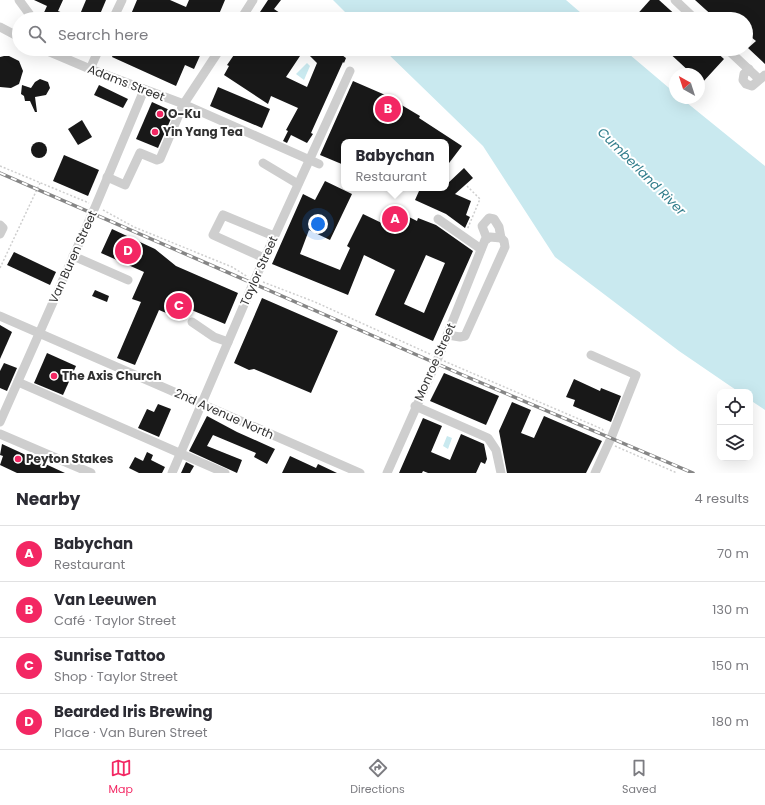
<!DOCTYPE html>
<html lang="en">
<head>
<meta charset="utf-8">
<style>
  :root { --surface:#fff; --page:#f2f2f3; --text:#2b2b33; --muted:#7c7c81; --line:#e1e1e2; --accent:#f32763 }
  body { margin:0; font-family:Poppins,sans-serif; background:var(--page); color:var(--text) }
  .controls { position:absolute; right:12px; bottom:12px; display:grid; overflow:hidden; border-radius:8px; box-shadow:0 4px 16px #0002 }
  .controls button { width:36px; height:36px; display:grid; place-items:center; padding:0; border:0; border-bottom:1px solid var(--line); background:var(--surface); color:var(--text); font:20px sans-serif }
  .compass { position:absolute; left:669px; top:68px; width:36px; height:36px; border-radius:50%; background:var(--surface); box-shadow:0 4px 16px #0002; rotate:321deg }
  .you { position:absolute; left:318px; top:224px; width:14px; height:14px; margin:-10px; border:3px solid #fff; border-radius:50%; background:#1a73e8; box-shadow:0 0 0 6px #1a73e833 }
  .badge { display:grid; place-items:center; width:26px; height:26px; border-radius:50%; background:var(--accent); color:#fff; font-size:13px; font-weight:700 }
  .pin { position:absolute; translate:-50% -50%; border:2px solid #fff; box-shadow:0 1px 4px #0006 }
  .popup { position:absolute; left:341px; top:139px; width:108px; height:52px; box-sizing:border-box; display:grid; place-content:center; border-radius:8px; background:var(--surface); filter:drop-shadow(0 1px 3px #0005); font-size:13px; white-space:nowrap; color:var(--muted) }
  .popup b { font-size:15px; color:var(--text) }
  .popup::after { content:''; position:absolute; left:50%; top:100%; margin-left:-8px; border:8px solid transparent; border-top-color:var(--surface) }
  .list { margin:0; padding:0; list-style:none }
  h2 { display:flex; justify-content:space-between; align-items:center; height:52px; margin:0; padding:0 16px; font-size:17px }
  h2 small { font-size:13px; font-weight:400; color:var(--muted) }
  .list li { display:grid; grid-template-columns:26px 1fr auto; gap:12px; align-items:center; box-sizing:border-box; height:56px; padding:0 16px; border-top:1px solid var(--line) }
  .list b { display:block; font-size:15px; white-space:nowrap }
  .list p { margin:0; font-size:13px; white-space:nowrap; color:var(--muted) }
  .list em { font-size:13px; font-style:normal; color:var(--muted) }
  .icon { flex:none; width:22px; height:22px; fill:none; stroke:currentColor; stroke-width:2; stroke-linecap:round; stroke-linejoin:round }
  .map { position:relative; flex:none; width:765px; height:473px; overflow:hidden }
  .search { position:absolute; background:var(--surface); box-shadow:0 4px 16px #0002; left:12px; right:12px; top:12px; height:44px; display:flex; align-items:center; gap:10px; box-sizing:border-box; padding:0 14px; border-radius:22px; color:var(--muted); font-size:15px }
  .sheet { height:276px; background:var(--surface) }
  nav { display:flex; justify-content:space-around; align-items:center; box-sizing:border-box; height:56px; border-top:1px solid var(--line); background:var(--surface); font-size:11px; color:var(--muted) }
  nav a { display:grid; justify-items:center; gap:2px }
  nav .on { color:var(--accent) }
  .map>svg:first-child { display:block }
  .water { fill:#c9e9ef }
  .building { fill:#181818; fill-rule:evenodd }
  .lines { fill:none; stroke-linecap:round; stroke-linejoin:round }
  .path { stroke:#cecece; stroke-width:1.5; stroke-dasharray:2 2; stroke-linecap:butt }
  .minor { stroke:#cecece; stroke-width:9 }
  .rail-casing { stroke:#868686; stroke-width:3.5 }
  .rail { stroke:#fff; stroke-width:2; stroke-dasharray:6; stroke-linecap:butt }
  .poi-dot { fill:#f32763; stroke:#fff; stroke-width:1.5 }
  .labels { text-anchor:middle; stroke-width:4; stroke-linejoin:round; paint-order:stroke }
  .street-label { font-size:12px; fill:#313131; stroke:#fff }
  .poi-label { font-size:12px; font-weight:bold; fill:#313131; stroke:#fff; text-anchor:start }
  .water-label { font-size:13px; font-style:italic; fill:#337e8c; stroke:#fff }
</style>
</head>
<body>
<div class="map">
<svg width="765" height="473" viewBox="0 0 765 473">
  <rect width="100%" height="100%" fill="#fff"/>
  <!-- water -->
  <g class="water">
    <polygon points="333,0 566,0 588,19 352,19"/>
    <polygon points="383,49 623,49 675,93 675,98 681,98 765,166 765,410 750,400 750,392 739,392 679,351 555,257 483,146"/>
    <polygon points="307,63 310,66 304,80 296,74"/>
    <polygon points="447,436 452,438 448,449 443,446"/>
  </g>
  <!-- building -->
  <g class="building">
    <polygon points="34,0 63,0 58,11 77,19 41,19 47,6"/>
    <polygon points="86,0 106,0 98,19 78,19"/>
    <polygon points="137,0 170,0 186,7 189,0 225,0 217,19 160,19 151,15 150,19 129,19"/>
    <polygon points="268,0 281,0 274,9 289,19 258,19 260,16 258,15"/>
    <polygon points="650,0 659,0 680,19 633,19"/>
    <polygon points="695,0 765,0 765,64 748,48 756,41 746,33 746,19 716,19"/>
    <polygon points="115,49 147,49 158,54 161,49 203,49 194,69 185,65 176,86 112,57"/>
    <path d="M238,49h96l12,9 -2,5 -1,-1 -32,71 2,1 -6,9 -16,-8 -4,8 -4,-2 5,-10 -2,-1 12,-22 -27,-12 -3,8 -44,-29 5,-9 -2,-1zM304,50l13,13 -10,24 -21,-10z"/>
    <polygon points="665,49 713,49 724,59 702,83 699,80 699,74 692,74"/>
    <polygon points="4,56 9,56 19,61 23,71 19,84 11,88 0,87 0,57"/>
    <polygon points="40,79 48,82 50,88 46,95 35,97 37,112 35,112 30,101 25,101 24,96 21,94 22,85 31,88 35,82"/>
    <polygon points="353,81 383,94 420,116 419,118 462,146 446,167 446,142 344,142 344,165 320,155"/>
    <polygon points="99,85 128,99 123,108 94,95"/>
    <polygon points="218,87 270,109 262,128 210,106"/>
    <polygon points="152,102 174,112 158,148 136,139"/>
    <polygon points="82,120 92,137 78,145 68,129"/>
    <circle cx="39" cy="150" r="8"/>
    <polygon points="64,155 99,170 88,196 53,181"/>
    <polygon points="464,168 473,178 455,194 471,201 466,215 470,217 465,228 446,214 415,200 419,191 426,188 446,188 446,185"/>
    <path d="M325,181l27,13 -22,46 -21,-10 -9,24 40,16 10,-22 -3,-2 16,-32 25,12 7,-16 22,11 1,-3 18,7 37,26 -40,90 -58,-26 20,-45 -31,-15 -16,40 -76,-31 31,-70 12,6zM426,255l19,8 -21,50 -20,-9z"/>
    <polygon points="112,229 155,249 176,266 238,293 225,324 189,309 183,320 159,310 135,365 117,358 141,302 132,299 144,272 101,253"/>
    <polygon points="14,252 56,272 50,285 7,265"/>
    <polygon points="95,290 109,296 107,302 92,296"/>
    <polygon points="262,298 338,331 311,393 254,369 249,370 234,363"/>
    <polygon points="0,325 12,332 0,359"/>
    <polygon points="47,353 76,366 63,395 34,383"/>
    <polygon points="4,363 17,368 7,391 0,388 0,371"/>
    <polygon points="444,373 499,396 486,425 430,401"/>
    <polygon points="574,379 600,391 601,388 621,396 611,422 573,406 575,400 566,397"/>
    <polygon points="512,402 531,410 521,433 534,438 544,416 602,441 586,473 507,473 499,431"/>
    <polygon points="158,404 171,409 159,437 138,428 147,409 154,412"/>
    <polygon points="207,416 237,432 275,449 267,464 254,457 256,453 213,435 207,446 242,460 237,473 189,451"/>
    <polygon points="423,418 442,426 431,452 450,460 461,434 484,444 487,459 485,464 481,462 476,473 428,473 423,471 422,473 399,473"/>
    <polygon points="2,444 65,473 17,473 0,465 3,456 0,455"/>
    <polygon points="147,452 153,455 151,460 165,467 162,473 139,473 129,468 135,457 143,461"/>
    <polygon points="290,456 316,468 318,464 337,473 282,473"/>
    <polygon points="186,462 194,466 190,473 181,473"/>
  </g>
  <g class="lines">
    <!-- path -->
    <g class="path">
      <polyline points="0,166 89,203"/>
      <polyline points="467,186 480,199 467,230"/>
      <polyline points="103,210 134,227 232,267 248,277"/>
      <polyline points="0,268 40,183"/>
      <polyline points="263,282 315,302 432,355"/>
      <polyline points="444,361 602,429 605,432"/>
      <polyline points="615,446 677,473"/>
    </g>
    <!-- minor -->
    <g class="minor">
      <polyline points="19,0 33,19"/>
      <polyline points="675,0 695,19"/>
      <polyline points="113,19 122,0"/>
      <polyline points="241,19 253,0"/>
      <polyline points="0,27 19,37"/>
      <polyline points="43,49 90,69 181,103 319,164"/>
      <polyline points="727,49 759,79"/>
      <polyline points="90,69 99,49"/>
      <polyline points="749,69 744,74 743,80 746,84 752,86 765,75"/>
      <polyline points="263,163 298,184"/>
      <polyline points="107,177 125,185 140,153 157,160 160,159 183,105 220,49"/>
      <polyline points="438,219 481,249"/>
      <polyline points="0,225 3,228 0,234"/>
      <polyline points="487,239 482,226 489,218 494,219 499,227 501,238"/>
      <polyline points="73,256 128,280"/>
      <polyline points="264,258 213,235 223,215 274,236"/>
      <polyline points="0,316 360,473"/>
      <polyline points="192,322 214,337 228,342"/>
      <polyline points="591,355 636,375 611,438 595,473"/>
      <polyline points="18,382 225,473"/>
      <polyline points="415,406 488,438 496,450 501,473"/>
      <polyline points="0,422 96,205 144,90"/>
      <polyline points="0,434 91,473"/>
      <polyline points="172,473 255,279 350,71"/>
      <polyline points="387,473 438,358 485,240 490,237 501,238 504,241 505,247 465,336 460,337 448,335"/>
    </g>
    <defs>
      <polyline id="rail" points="0,173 465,376 693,473"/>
    </defs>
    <!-- rail casing -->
    <use href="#rail" class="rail-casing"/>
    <!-- rail -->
    <use href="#rail" class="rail"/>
  </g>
  <!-- markers -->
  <g class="poi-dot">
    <circle cx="160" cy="114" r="4"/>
    <circle cx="155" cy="132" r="4"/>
    <circle cx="54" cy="376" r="4"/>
    <circle cx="18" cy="459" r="4"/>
  </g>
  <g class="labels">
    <!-- street labels -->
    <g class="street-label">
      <text transform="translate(126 83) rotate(21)" y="4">Adams Street</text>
      <text transform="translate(73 257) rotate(-66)" y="4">Van Buren Street</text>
      <text transform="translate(259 271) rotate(-66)" y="4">Taylor Street</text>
      <text transform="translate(435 362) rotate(-66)" y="4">Monroe Street</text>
      <text transform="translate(224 414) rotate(24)" y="4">2nd Avenue North</text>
    </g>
    <!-- poi labels -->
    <g class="poi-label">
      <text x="168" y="118">O-Ku</text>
      <text x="163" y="136">Yin Yang Tea</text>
      <text x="62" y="380">The Axis Church</text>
      <text x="26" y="463">Peyton Stakes</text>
    </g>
    <!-- water labels -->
    <g class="water-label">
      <text transform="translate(642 171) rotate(45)" y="5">Cumberland River</text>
    </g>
  </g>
</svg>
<div class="controls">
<button><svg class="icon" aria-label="locate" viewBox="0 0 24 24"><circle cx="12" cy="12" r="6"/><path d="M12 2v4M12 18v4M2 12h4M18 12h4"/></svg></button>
<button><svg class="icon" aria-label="layers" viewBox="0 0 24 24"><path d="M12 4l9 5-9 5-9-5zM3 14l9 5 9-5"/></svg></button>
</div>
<svg class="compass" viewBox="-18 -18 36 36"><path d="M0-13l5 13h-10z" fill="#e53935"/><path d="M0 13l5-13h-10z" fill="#7c7c81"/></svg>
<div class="you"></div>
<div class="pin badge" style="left:395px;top:219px">A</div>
<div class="popup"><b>Babychan</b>Restaurant</div>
<div class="pin badge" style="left:388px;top:109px">B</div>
<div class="pin badge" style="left:179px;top:306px">C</div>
<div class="pin badge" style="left:128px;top:251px">D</div>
<div class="search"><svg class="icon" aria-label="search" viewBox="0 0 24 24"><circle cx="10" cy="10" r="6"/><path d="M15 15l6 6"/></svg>Search here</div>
</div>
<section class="sheet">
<h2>Nearby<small>4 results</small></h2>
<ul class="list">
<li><span class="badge">A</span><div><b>Babychan</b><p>Restaurant</p></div><em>70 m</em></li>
<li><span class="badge">B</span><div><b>Van Leeuwen</b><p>Café · Taylor Street</p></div><em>130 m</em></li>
<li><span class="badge">C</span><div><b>Sunrise Tattoo</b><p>Shop · Taylor Street</p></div><em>150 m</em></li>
<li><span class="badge">D</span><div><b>Bearded Iris Brewing</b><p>Place · Van Buren Street</p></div><em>180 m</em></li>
</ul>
</section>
<nav>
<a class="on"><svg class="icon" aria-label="map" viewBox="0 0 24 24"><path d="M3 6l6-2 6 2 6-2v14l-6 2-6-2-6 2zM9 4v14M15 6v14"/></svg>Map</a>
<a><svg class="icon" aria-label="directions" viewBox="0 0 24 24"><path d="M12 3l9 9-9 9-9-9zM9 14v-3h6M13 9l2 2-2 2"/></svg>Directions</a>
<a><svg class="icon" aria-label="saved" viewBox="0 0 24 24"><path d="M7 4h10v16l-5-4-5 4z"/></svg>Saved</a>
</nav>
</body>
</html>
